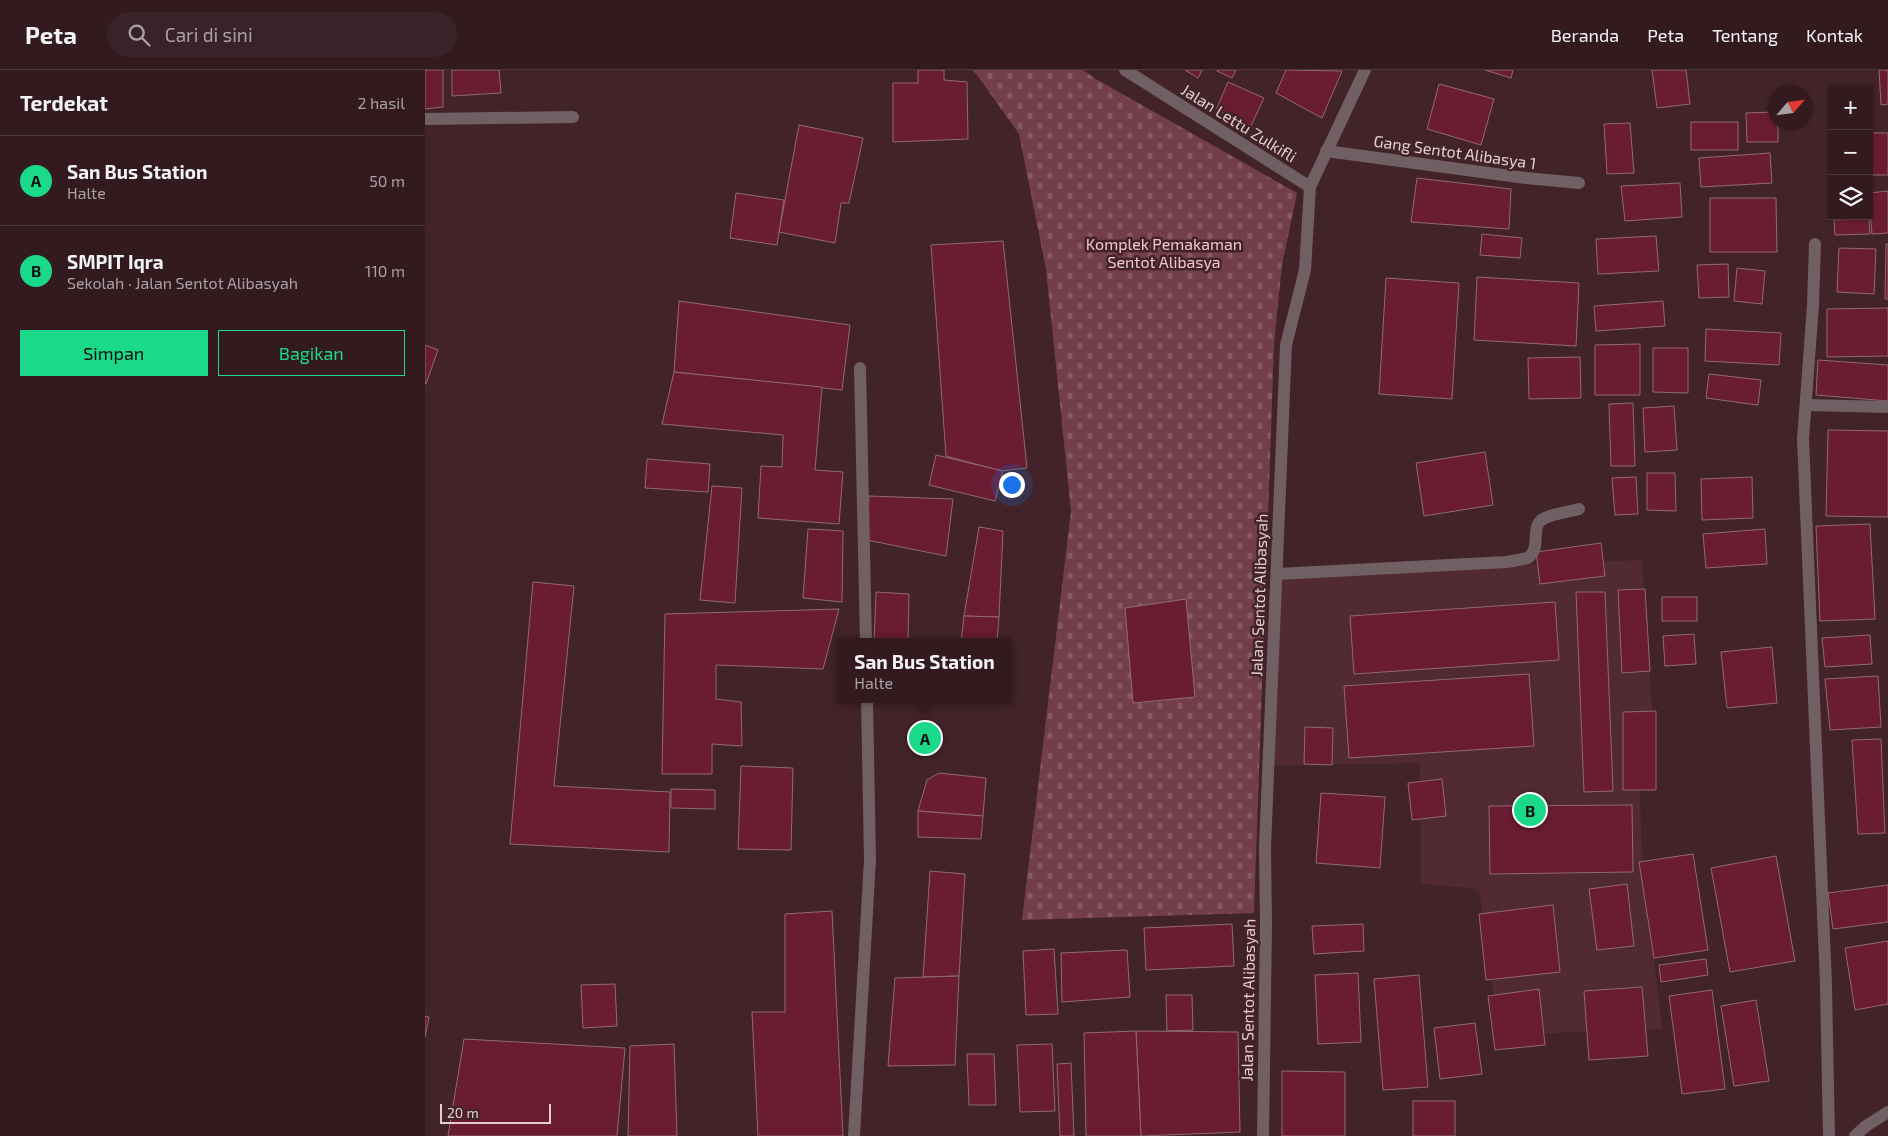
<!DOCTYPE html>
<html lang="id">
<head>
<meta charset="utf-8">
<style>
  :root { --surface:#321a1f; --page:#3a2328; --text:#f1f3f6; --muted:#a8a1a4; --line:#4d383d; --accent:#1ad988 }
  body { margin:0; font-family:"Exo 2",sans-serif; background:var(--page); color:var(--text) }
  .controls { position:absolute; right:15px; top:15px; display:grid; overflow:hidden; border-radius:0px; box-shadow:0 1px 4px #0004 }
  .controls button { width:45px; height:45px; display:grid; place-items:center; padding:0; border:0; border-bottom:1px solid var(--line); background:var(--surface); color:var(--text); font:25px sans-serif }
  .compass { position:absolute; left:1343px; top:15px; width:45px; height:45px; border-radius:50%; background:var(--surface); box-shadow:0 1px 4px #0004; rotate:62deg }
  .scale { position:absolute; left:15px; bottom:12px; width:111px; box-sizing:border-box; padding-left:5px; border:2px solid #e3cdd0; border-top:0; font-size:14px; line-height:18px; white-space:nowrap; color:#e3cdd0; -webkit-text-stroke:4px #422329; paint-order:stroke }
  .you { position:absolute; left:586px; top:414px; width:18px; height:18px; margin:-12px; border:4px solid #fff; border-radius:50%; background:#1a73e8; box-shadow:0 0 0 8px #1a73e833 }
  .badge { display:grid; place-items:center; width:32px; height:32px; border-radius:50%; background:var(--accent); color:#111; font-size:16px; font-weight:700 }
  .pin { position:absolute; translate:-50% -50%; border:2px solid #fff; box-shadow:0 1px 5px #0006 }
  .popup { position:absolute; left:412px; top:568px; width:175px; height:65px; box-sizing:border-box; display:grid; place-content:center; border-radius:0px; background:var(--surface); filter:drop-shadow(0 1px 4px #0005); font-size:16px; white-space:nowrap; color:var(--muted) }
  .popup b { font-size:19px; color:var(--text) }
  .popup::after { content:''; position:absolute; left:50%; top:100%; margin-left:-10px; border:10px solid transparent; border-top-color:var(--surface) }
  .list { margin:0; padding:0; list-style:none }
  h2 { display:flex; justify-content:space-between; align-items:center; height:65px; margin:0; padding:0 20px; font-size:21px }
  h2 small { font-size:16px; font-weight:400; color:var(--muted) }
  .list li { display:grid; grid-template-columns:32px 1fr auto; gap:15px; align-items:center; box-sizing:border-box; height:90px; padding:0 20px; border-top:1px solid var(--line) }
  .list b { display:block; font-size:19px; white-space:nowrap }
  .list p { margin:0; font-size:16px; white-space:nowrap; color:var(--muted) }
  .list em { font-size:16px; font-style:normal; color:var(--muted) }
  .actions { display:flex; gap:10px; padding:15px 20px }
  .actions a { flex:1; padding:11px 0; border:1px solid var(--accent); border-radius:0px; text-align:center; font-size:18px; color:var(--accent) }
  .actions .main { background:var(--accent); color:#111 }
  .icon { flex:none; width:28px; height:28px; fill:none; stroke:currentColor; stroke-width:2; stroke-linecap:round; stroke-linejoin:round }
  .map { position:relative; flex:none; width:1463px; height:1066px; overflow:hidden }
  header { display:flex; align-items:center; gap:30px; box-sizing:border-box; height:70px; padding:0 25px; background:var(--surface); border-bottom:1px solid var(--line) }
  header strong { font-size:24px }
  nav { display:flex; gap:28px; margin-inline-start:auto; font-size:18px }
  .search { width:350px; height:45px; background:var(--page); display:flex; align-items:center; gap:12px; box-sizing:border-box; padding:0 18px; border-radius:28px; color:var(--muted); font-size:19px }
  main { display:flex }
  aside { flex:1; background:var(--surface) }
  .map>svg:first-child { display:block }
  .built { fill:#512a32 }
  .cemetery { fill:url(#cemetery-stones) }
  .building { fill:#6a1c32; stroke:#916b71 }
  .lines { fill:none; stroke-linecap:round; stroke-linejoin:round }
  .minor { stroke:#716063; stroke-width:12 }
  .tertiary { stroke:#716063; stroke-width:12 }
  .labels { text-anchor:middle; stroke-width:5; stroke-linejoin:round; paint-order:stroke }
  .street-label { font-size:16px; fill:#e3cdd0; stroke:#422329 }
  .park-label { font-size:16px; fill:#f5c4cc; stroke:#422329 }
</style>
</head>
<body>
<header>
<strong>Peta</strong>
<div class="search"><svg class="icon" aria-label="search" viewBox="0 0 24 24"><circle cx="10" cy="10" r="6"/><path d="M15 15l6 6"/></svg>Cari di sini</div>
<nav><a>Beranda</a><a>Peta</a><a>Tentang</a><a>Kontak</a></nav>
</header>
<main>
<aside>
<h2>Terdekat<small>2 hasil</small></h2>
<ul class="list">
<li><span class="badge">A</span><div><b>San Bus Station</b><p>Halte</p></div><em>50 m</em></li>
<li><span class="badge">B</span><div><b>SMPIT Iqra</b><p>Sekolah · Jalan Sentot Alibasyah</p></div><em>110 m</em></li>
</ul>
<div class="actions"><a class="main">Simpan</a><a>Bagikan</a></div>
</aside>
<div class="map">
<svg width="1463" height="1066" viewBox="0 0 1463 1066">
  <defs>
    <pattern id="cemetery-stones" width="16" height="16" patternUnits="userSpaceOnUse" patternTransform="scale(1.25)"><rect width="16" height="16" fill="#723e49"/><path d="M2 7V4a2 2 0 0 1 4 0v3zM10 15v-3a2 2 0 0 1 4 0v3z" fill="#865962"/></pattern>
  </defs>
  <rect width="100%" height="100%" fill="#422329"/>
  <!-- built -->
  <polygon class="built" points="1217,490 1231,696 1214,699 1217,782 1237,959 1074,965 1054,819 996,814 995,693 844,696 852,504"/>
  <!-- cemetery -->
  <polygon class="cemetery" points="547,0 658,0 671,9 872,123 857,195 849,274 829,843 597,850 646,441 621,199 594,64 552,5"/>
  <!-- building -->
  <g class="building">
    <polygon points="0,0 18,0 18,37 0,39"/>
    <polygon points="27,0 74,0 76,23 27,26"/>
    <polygon points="493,0 519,0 519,10 542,12 543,69 468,72 468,13 493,13"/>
    <polygon points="760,0 777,0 773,8"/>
    <polygon points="792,0 811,0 807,8 792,1"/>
    <polygon points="861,0 917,1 897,48 851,23"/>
    <polygon points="1060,0 1088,0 1086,8"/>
    <polygon points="1227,0 1261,0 1265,34 1232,38"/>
    <polygon points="1454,0 1463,0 1463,34 1456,35"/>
    <polygon points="803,12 839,28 826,56 791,40"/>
    <polygon points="1014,14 1069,29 1056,75 1002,59"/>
    <polygon points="1350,42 1350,52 1353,52 1353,72 1322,72 1321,43"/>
    <rect x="1266" y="52" width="47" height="28"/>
    <polygon points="1205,53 1209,103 1182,104 1179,54"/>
    <polygon points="374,55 438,68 424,133 416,133 410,173 354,162"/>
    <rect x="1444" y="63" width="19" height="42"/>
    <polygon points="1404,64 1407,64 1407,107 1405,107"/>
    <polygon points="1345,83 1347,113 1276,117 1274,88"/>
    <polygon points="992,108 1086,119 1084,159 986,152"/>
    <polygon points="1255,113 1257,147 1200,151 1196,116"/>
    <polygon points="1463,121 1463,163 1447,164 1444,123"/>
    <polygon points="311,123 359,130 352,175 305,168"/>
    <polygon points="1285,128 1351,128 1352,182 1285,182"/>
    <polygon points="1444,149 1445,164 1410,165 1409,150"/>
    <polygon points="1057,164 1097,168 1095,188 1055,185"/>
    <polygon points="1231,166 1234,201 1173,204 1171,169"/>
    <polygon points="578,171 602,398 576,401 521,386 506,175"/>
    <polygon points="1461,174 1463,174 1463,229 1460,229"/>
    <polygon points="1414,178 1451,179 1449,224 1412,222"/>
    <polygon points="1303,194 1304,227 1274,228 1272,195"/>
    <polygon points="1312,198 1340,201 1337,234 1309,231"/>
    <polygon points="1052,207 1154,213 1151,276 1049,270"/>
    <polygon points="961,208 1034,213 1027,329 954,324"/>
    <polygon points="254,231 425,255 417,320 249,302"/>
    <polygon points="1238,231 1240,256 1171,261 1169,236"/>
    <polygon points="1463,238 1463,286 1402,287 1402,239"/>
    <polygon points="1281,259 1356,263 1354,295 1280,291"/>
    <polygon points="1215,274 1215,325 1170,325 1170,275"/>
    <polygon points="0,275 13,280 1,314 0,314"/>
    <polygon points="1228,278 1263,278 1263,323 1228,322"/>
    <polygon points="1155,287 1156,328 1104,329 1103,288"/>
    <polygon points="1393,290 1463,295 1463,331 1391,325"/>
    <polygon points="249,302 397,317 390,400 418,402 414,454 333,448 336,396 357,397 358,365 237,354"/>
    <polygon points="1284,304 1336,310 1333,335 1281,328"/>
    <polygon points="1208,333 1210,396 1186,396 1184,334"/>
    <polygon points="1249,336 1252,380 1220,382 1218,338"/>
    <polygon points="1403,360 1463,361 1463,447 1401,446"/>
    <polygon points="1060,382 1068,435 999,446 991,393"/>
    <polygon points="511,385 578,401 570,431 504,415"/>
    <polygon points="222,389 285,394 283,422 220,418"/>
    <polygon points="1222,403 1250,403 1251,441 1222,440"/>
    <polygon points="1211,407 1213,444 1190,445 1187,408"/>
    <polygon points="1327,407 1328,448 1277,450 1276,409"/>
    <polygon points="287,416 317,418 310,533 275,530"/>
    <polygon points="444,426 528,429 521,486 442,470"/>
    <polygon points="1445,454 1450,549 1395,551 1391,456"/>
    <polygon points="554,457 578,461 574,547 539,546"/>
    <polygon points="383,459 418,461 417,532 378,528"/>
    <polygon points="1340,459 1342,494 1281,498 1278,464"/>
    <polygon points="1176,473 1180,506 1115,514 1111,482"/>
    <polygon points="108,512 149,516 129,716 245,722 244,782 85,774"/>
    <polygon points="1220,519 1225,601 1197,603 1193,520"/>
    <polygon points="451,522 484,524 483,572 449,572"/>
    <polygon points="1151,522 1180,522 1188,721 1159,722"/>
    <rect x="1237" y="527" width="35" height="24"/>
    <polygon points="761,529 770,627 708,633 700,538"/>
    <polygon points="1130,532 1134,590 929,604 925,546"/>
    <polygon points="414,539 398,599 291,595 291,629 316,632 317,676 287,674 287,704 237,704 240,544"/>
    <polygon points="539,546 574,547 572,572 536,572"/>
    <polygon points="1269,564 1271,594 1240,596 1238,566"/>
    <polygon points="1445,565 1447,594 1400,597 1397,568"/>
    <polygon points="1347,577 1352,633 1302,638 1296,582"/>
    <polygon points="1104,604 1109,676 924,688 919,616"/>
    <polygon points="1453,606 1456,657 1405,660 1400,609"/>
    <polygon points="1231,641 1231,720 1198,720 1198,642"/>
    <polygon points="880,657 908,658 907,695 879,694"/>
    <polygon points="1456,669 1460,763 1433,764 1427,670"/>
    <polygon points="316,696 368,698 366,780 313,779"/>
    <polygon points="514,703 561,708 558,746 493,741 502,710"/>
    <polygon points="1017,709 1021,746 987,750 983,713"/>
    <polygon points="246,719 290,720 290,739 246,738"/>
    <polygon points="896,723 960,727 955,798 891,793"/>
    <polygon points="1207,735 1208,802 1065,804 1064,736"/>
    <polygon points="493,741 558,746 556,769 493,767"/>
    <polygon points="1268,784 1283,880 1229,888 1214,792"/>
    <polygon points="1351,786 1370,891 1305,902 1286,798"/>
    <polygon points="505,801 540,804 534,906 498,907"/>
    <polygon points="1202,814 1209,876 1172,880 1164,819"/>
    <polygon points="1463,815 1463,852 1408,859 1403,823"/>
    <polygon points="1128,835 1135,902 1061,910 1054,844"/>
    <polygon points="407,841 418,1066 333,1066 327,942 360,942 360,844"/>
    <polygon points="807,854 809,896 721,900 719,858"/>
    <polygon points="938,854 939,881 889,884 887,856"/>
    <polygon points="1463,871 1463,934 1430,940 1420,878"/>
    <polygon points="629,879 633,944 601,945 598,881"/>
    <polygon points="702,880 705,927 637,932 636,883"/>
    <polygon points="1281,889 1283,905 1236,912 1234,895"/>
    <polygon points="933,903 936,972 893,974 890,905"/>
    <polygon points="994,905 1003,1017 958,1020 949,909"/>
    <polygon points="534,906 530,995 463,996 470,908"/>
    <polygon points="190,914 192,956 158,958 156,915"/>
    <polygon points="1217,917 1223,986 1164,990 1159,921"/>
    <polygon points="1114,919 1120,975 1070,980 1063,926"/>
    <polygon points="1287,920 1300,1019 1257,1024 1244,926"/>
    <polygon points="741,925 767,925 768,960 742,961"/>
    <polygon points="1331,930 1344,1011 1309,1016 1296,936"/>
    <polygon points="0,946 4,947 0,967"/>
    <polygon points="1050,953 1057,1004 1015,1009 1009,958"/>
    <polygon points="711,961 813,962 815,1062 716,1066"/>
    <polygon points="711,961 716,1066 661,1066 659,963"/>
    <polygon points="39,969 200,978 192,1066 23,1066"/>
    <polygon points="249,974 252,1066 203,1066 205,976"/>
    <polygon points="627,974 630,1041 595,1042 592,975"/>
    <polygon points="542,984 569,984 571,1035 544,1035"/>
    <polygon points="646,993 649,1066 635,1066 632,994"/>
    <polygon points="857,1001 920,1002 920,1066 857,1066"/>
    <rect x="988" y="1031" width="42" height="35"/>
  </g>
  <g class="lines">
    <!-- minor -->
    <g class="minor">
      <polyline points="700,0 885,117"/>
      <polyline points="0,49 148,47"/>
      <polyline points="901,81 1101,108 1154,113"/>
      <polyline points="1390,174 1388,235 1378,369 1401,915 1404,1066"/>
      <polyline points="435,298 441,572"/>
      <polyline points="1381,335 1463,337"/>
      <path d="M852,504l230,-12 21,-4c15,-11 0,-33 17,-40 10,-5 24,-6 34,-9"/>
      <polyline points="429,1066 445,790 442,629"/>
    </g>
    <!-- tertiary -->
    <g class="tertiary">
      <polyline points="838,1066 841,855 840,777 861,275 880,200 885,117 940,0"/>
      <polyline points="1430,1066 1441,1056 1463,1042"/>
    </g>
  </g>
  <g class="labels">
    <!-- street labels -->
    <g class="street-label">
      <text transform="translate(814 53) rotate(32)" y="6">Jalan Lettu Zulkifli</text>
      <text transform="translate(1030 82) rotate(8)" y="6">Gang Sentot Alibasya 1</text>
      <text transform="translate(834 525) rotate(-88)" y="6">Jalan Sentot Alibasyah</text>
      <text transform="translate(823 930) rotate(-89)" y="6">Jalan Sentot Alibasyah</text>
    </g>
    <!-- park labels -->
    <g class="park-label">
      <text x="739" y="180">Komplek Pemakaman<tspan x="739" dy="18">Sentot Alibasya</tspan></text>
    </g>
  </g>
</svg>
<div class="controls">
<button>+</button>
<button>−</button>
<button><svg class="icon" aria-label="layers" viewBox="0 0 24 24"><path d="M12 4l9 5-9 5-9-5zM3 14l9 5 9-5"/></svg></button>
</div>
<svg class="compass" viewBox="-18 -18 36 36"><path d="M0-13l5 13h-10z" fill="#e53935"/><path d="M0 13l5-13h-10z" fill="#a8a1a4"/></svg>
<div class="scale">20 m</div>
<div class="you"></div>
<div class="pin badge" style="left:500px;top:668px">A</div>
<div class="popup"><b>San Bus Station</b>Halte</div>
<div class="pin badge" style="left:1105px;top:740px">B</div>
</div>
</main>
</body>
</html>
